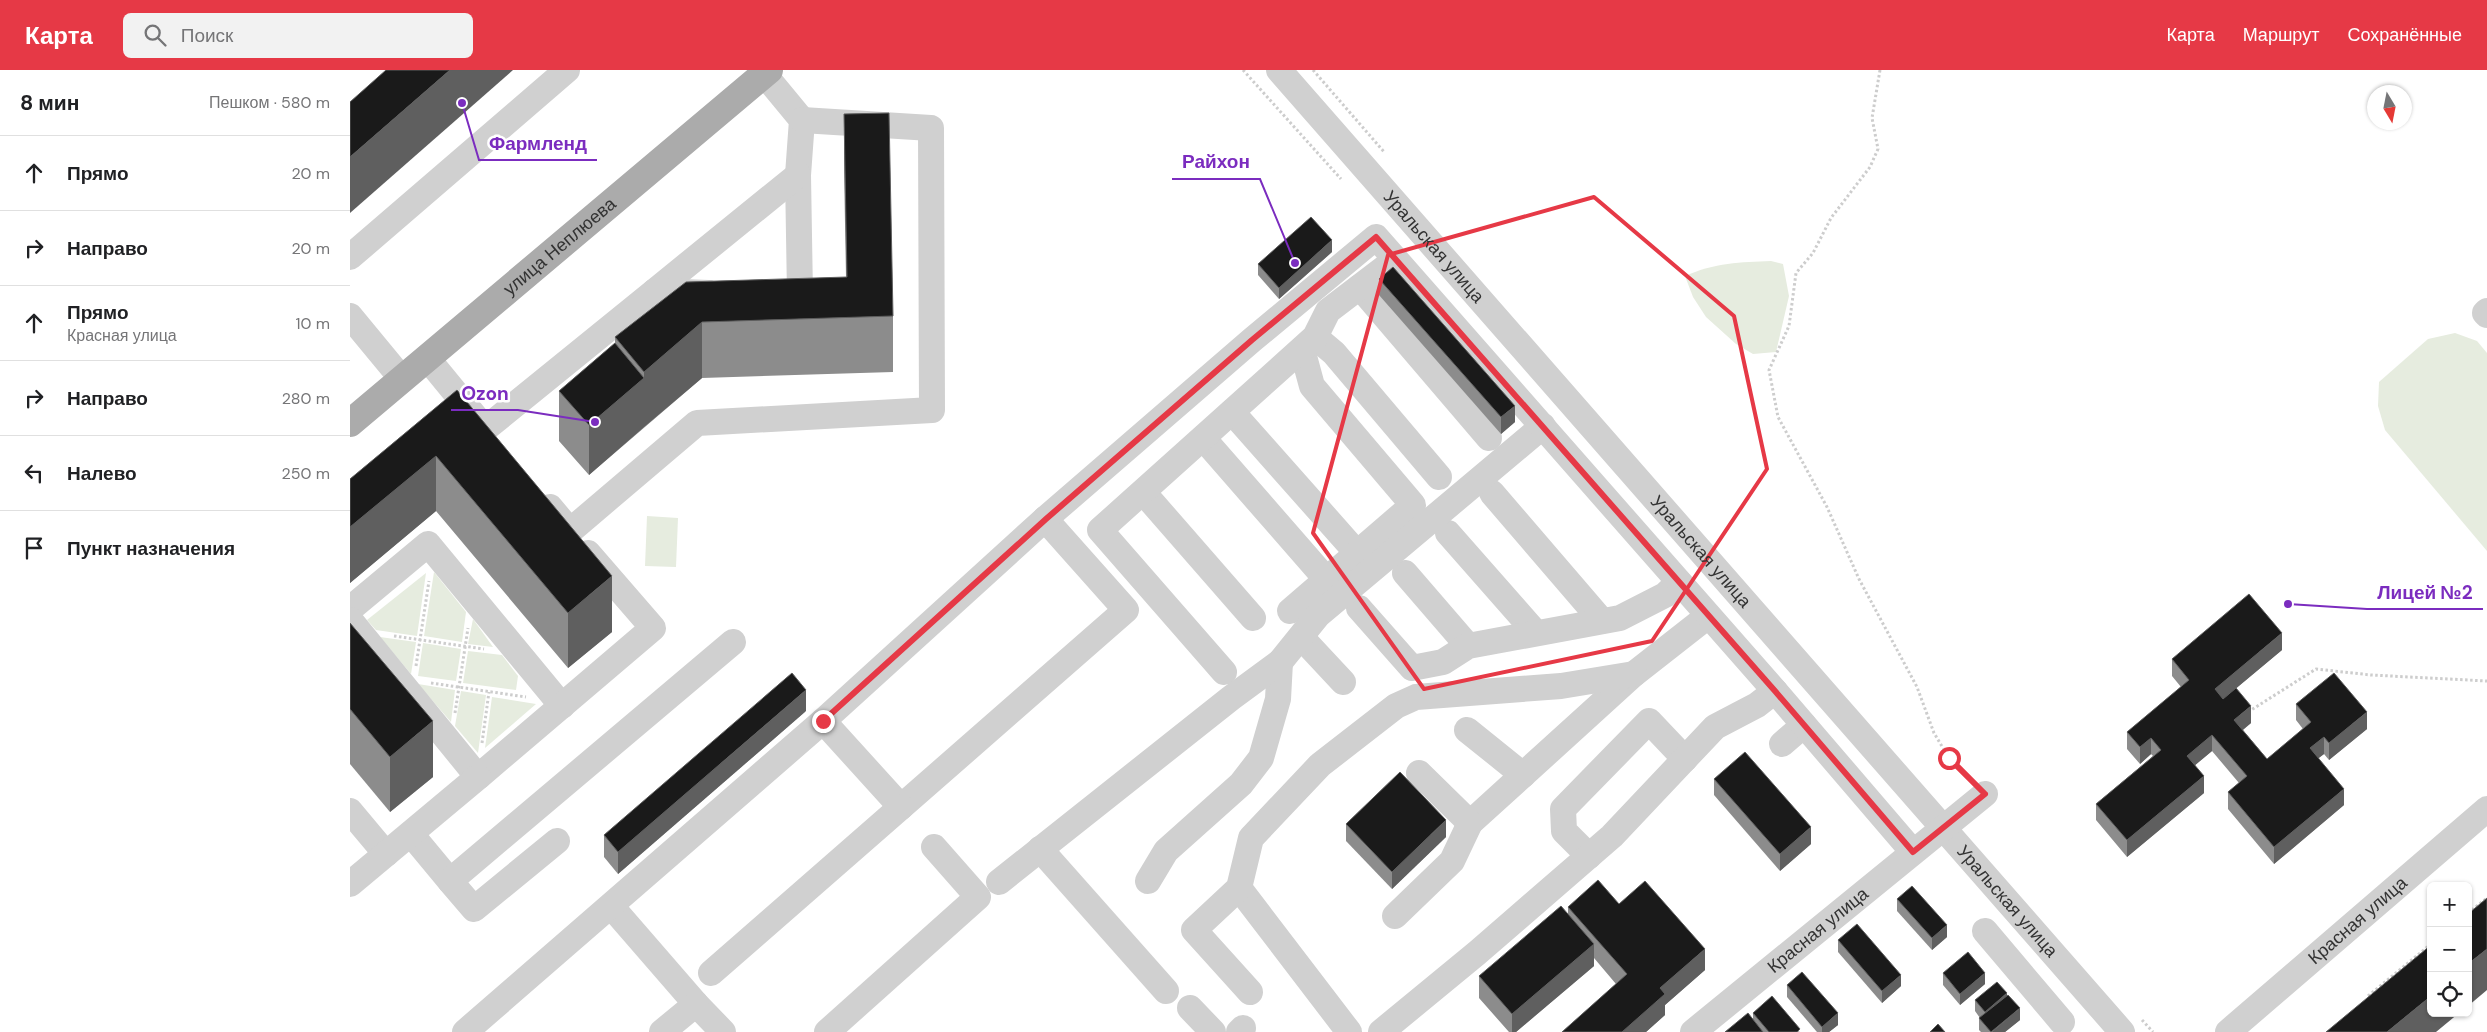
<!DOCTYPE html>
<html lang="ru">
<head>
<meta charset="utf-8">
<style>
  :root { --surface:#fff; --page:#f2f2f2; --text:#202124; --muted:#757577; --line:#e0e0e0; --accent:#e63946 }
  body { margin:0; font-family:"DM Sans",sans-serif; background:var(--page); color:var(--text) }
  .controls { position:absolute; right:15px; bottom:15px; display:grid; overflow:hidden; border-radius:8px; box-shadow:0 1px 4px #0004 }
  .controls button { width:45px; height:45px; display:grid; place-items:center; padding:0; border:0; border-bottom:1px solid var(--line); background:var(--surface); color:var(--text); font:25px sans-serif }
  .compass { position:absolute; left:2017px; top:15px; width:45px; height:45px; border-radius:50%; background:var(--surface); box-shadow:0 1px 4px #0004; rotate:170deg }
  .stop { position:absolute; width:15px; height:15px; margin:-11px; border:4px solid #e63946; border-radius:50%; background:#fff }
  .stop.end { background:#e63946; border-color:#fff; box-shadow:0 1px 5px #0008 }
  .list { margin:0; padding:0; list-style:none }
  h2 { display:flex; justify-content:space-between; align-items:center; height:65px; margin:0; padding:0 20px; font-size:21px }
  h2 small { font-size:16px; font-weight:400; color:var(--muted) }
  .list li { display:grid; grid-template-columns:32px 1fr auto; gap:15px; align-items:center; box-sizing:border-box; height:75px; padding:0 20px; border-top:1px solid var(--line) }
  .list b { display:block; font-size:19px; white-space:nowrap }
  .list p { margin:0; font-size:16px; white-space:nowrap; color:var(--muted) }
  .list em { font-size:16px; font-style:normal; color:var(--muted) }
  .icon { flex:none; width:28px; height:28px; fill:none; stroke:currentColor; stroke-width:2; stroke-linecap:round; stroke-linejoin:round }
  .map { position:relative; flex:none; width:2137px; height:962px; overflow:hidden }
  header { display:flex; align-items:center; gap:30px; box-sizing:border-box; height:70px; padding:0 25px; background:var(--accent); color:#fff }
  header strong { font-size:24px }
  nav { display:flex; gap:28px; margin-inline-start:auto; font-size:18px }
  .search { width:350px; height:45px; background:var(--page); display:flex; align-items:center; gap:12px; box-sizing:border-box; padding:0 18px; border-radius:8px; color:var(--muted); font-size:19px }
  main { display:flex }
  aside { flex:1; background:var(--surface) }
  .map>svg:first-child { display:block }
  .green { fill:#e6ecdf }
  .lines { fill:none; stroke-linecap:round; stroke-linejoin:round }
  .path { stroke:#cdcdcd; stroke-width:3; stroke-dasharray:2.5 2.5; stroke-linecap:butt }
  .minor { stroke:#d0d0d0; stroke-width:26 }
  .major { stroke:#ababab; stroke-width:28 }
  .wall { fill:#8c8c8c }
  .shaded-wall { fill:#5f5f5f }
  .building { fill:#1a1a1a; stroke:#5f5f5f }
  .route { stroke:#e63946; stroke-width:6 }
  .marked { fill:none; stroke:#e63946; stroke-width:4; stroke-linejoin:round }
  .labels { text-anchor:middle; stroke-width:5; stroke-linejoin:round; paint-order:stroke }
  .street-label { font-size:18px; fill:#333; stroke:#fff }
  .leader { fill:none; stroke:#7b2cbf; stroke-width:2 }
  .callout-dot { fill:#7b2cbf; stroke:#fff; stroke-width:2 }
  .callout-label { font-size:19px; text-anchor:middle; font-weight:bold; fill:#7b2cbf; stroke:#fff; stroke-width:5; stroke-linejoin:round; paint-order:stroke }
</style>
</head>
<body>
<header>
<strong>Карта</strong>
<div class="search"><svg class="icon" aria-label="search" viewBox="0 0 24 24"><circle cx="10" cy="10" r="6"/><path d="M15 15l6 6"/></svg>Поиск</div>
<nav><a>Карта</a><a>Маршрут</a><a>Сохранённые</a></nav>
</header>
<main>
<aside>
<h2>8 мин<small>Пешком · 580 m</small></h2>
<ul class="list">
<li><svg class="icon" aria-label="ahead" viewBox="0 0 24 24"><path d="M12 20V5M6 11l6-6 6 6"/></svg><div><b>Прямо</b></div><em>20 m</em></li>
<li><svg class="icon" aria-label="right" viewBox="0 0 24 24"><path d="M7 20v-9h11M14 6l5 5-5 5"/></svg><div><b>Направо</b></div><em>20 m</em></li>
<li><svg class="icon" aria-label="ahead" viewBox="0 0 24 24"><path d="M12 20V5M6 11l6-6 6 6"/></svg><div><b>Прямо</b><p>Красная улица</p></div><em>10 m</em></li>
<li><svg class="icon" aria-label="right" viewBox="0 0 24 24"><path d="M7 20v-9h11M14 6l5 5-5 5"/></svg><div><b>Направо</b></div><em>280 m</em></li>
<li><svg class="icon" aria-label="left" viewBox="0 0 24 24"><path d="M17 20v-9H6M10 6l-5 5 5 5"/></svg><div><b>Налево</b></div><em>250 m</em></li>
<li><svg class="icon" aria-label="arrive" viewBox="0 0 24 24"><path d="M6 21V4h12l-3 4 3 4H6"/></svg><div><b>Пункт назначения</b></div></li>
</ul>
</aside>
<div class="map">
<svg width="2137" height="962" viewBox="0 0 2137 962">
  <rect width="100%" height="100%" fill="#fff"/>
  <!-- green -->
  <g class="green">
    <path d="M1421,191l12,3 6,32 -13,56 -23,2 -17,-10 -30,-27 -13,-20 -8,-21c29,-13 56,-14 86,-15z"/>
    <polygon points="2105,263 2127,271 2137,283 2137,481 2035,360 2028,336 2029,312 2078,269"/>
    <polygon points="297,446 328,448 326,497 295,496"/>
    <polygon points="84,502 116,542 112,572 74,566"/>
    <polygon points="76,503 67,566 26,560 17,550"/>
    <polygon points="123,549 143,577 118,574"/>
    <polygon points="30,567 66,572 61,604"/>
    <polygon points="73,573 111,579 106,611 68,606"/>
    <polygon points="118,581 152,585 168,606 166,620 113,613"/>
    <polygon points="68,614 105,620 101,652"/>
    <polygon points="111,621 136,625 128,683 105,656"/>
    <polygon points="142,627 186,634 135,678"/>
  </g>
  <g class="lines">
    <!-- path -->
    <g class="path">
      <polyline points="893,0 991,109"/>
      <polyline points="963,0 1035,83"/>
      <polyline points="1530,0 1522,48 1528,79 1520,97 1481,148 1463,183 1446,203 1439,256 1419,300 1428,347 1477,437 1509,509 1567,617 1584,663 1599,688 1619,708"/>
      <polyline points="44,566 134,579"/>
      <polyline points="66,596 79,511"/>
      <polyline points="81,613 176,627"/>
      <polyline points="1898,642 1966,599 2021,605 2137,611"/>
      <polyline points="105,643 118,558"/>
      <polyline points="132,673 139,622"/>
      <polyline points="2118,843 2137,828"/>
      <polyline points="2018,926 2081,874"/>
      <polyline points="1792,950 1803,962"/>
    </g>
    <!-- minor -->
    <g class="minor">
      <path id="s1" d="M929,0l843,962"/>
      <polyline points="414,4 452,50 448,105 450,225 431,225"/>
      <polyline points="0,187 217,0"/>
      <polyline points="1010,217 1139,368"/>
      <polyline points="305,221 448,105"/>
      <polyline points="2137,241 2135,243 2137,245"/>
      <polyline points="0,246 52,309"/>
      <polyline points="965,267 984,283 1089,407"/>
      <polyline points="77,288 127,349"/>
      <polyline points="882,342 1007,483"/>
      <polyline points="135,359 305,221 359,223"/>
      <polyline points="853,368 976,509"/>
      <polyline points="793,422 903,548"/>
      <polyline points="1142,423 1252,551"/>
      <polyline points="200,437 220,461 347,353 582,340 581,58 452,50"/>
      <polyline points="1098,463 1186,563"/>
      <polyline points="1055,503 1118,576"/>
      <polyline points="1009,538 1062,598 1093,592 1118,576 1270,548 1315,525 1329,512"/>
      <polyline points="0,539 78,474 212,636"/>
      <polyline points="940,541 1063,435 962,316 952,279"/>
      <polyline points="0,550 128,707 303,558 238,483"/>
      <polyline points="951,567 993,612"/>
      <polyline points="874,602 750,460 965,267 978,241 1045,190"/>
      <polyline points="473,651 551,737 776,540 695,449"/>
      <polyline points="1117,660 1173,705"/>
      <polyline points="1432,674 1454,655"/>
      <polyline points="1069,703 1120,753 1284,604 1358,546"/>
      <polyline points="0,741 36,784"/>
      <polyline points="61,764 100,811"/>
      <polyline points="207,771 124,839 100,811 383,572"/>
      <polyline points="690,779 816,921"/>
      <polyline points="1239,786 1214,761 1213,739 1299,651 1335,689"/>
      <polyline points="798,811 816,781 891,714 911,688 928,629 930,592"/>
      <polyline points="649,812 881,628 930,592 968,545 1193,356"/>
      <polyline points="0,814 128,707"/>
      <polyline points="889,818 999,962"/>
      <polyline points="261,836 346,934 373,962"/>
      <polyline points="1045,846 1102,791 1120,753"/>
      <polyline points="1635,861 1712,952"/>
      <polyline points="361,903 551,737"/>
      <polyline points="900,922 844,860 889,818 901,768 970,695 1046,636 1066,627 1211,616 1284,604"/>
      <polyline points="840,938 863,962"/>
      <polyline points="115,962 473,651 695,449 902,270 1026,167 1425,621 1563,782"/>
      <polyline points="312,962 346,934"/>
      <polyline points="477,962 628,827 584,777"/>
      <polyline points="889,962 893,958"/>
      <polyline points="1031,962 1127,883 1262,766 1365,657 1407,635 1425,621"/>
      <path id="s2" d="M1343,962l292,-238"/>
      <path id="s3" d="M1878,962l259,-223"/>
    </g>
    <!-- major -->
    <path class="major" id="s4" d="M0,353l419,-353"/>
  </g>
  <!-- wall -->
  <g class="wall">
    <polygon points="494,44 543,246 543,302 352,308 239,405 209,371 209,321 265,273 265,267 496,207 494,100"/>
    <polygon points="982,182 929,229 908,205 908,194"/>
    <polygon points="1029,209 1165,352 1151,364 1029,225"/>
    <polygon points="107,320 262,562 218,598 86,441 0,513 0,409"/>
    <polygon points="0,553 83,707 40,742 0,694"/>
    <polygon points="1932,580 1873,629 1901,653 1893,660 1917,689 1953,659 1946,650 1946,634 2017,659 1979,690 1974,684 1968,688 1994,735 1924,794 1878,739 1878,722 1889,713 1862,681 1845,695 1854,723 1777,787 1746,750 1746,734 1803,686 1801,684 1790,694 1777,679 1777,662 1831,617 1822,606 1822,589"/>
    <polygon points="456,641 268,804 254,787 254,765"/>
    <polygon points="1364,709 1461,774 1430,801 1364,725"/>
    <polygon points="996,754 1096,767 1042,819 996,771"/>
    <polygon points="1547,829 1597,867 1582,880 1547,841"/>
    <polygon points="1269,834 1355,900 1315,935 1315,945 1296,962 1212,962 1266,914 1244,888 1244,896 1166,962 1159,962 1129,928 1129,906 1218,843 1218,837"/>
    <polygon points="1488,870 1551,916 1532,933 1488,882"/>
    <polygon points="1593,903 1635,914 1610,935 1593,915"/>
    <polygon points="1437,915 1488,955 1479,962 1467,962 1437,927"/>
    <polygon points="1657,926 1670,950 1655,962 1631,962 1629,960 1629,948 1630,948 1625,941 1625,930"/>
    <polygon points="1403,943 1450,962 1375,962 1403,949"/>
  </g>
  <!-- shaded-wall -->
  <g class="shaded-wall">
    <polygon points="100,0 163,0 0,143 0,87"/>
    <polygon points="982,170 982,182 929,229 929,218"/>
    <polygon points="352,252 352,308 294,357 294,302"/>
    <polygon points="294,308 294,357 239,405 239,355"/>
    <polygon points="1165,336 1165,352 1151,364 1151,347"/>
    <polygon points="86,386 86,441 0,513 0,457"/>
    <polygon points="262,506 262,562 218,598 218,543"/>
    <polygon points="1932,563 1932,580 1865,636 1865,619"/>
    <polygon points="456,620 456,641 268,804 268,782"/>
    <polygon points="1901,636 1901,653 1884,667 1884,650"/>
    <polygon points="2017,642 2017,659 1979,690 1979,673"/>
    <polygon points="83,651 83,707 40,742 40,687"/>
    <polygon points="1862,665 1862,681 1837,702 1837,686"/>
    <polygon points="1974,667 1974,684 1960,695 1960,678"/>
    <polygon points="1801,668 1801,684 1790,694 1790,677"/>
    <polygon points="1854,706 1854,723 1777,787 1777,770"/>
    <polygon points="1994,719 1994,735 1924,794 1924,777"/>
    <polygon points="1096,750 1096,767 1042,819 1042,802"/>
    <polygon points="1461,757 1461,774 1430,801 1430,784"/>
    <polygon points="1597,855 1597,867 1582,880 1582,868"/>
    <polygon points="1244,874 1244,896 1166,962 1162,962 1162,944"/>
    <polygon points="1355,879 1355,900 1315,935 1315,945 1296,962 1272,962 1310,918"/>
    <polygon points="2137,879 2137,920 2118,936 2118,894"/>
    <polygon points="1635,903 1635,914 1610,935 1610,924"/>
    <polygon points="1551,905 1551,916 1532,933 1532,921"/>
    <polygon points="1657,923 1657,934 1635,953 1635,942"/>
    <polygon points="2081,926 2081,943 2109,943 2086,962 2037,962"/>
    <polygon points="1670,938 1670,950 1655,962 1642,962"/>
    <polygon points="1488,943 1488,955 1479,962 1472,962 1472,957"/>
  </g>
  <!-- building -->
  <g class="building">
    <polygon points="36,0 100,0 0,87 0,32"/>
    <polygon points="539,43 543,246 352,252 294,302 265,267 336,212 497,207 494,44"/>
    <polygon points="961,147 982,170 929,218 908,194"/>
    <polygon points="1043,197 1165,336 1151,347 1029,209"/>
    <polygon points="265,273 294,308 239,355 209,321"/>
    <polygon points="107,320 262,506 218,543 86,386 0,457 0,409"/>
    <polygon points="1899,524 1932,563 1865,619 1873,629 1886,618 1901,636 1884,650 1917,689 1961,652 1946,634 1984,603 2017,642 1979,673 1974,667 1960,678 1994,719 1924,777 1878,722 1897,706 1862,665 1837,686 1854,706 1777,770 1746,734 1811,680 1801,668 1790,677 1777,662 1839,610 1822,589"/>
    <polygon points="0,553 83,651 40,687 0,639"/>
    <polygon points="442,603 456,620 268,782 254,765"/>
    <polygon points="1395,682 1461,757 1430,784 1364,709"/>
    <polygon points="1050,702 1096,750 1042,802 996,754"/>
    <polygon points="1248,810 1269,834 1295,811 1355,879 1310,918 1315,924 1272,962 1212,962 1277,904 1218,837"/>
    <polygon points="1562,816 1597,855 1582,868 1547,829"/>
    <polygon points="2137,828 2137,879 2118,894 2118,844"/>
    <polygon points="1211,836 1244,874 1162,944 1129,906"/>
    <polygon points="1507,854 1551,905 1532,921 1488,870"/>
    <polygon points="2081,875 2081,926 2037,962 1976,962"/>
    <polygon points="1618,882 1635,903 1610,924 1593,903"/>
    <polygon points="1452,902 1488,943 1472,957 1437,915"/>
    <polygon points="1647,912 1657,923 1635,942 1625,930"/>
    <polygon points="1658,925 1670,938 1641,962 1629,948"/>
    <polygon points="1422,926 1450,959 1447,962 1419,962 1403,943"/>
    <polygon points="1398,943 1413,962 1375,962"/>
    <polygon points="1588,954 1595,962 1580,962"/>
  </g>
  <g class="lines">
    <!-- route -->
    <polyline class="route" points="473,651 696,449 902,270 1026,167 1425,621 1563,782 1635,724 1599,688"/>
  </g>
  <!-- marked area -->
  <path class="marked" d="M1244,127l140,119 33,153 -115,172 -228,48 -111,-156 75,-278z"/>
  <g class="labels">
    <!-- street labels -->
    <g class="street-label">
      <text dy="6" stroke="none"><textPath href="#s4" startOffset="274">улица Неплюева</textPath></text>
      <text dy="6" stroke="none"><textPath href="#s1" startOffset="235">Уральская улица</textPath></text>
      <text dy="6" stroke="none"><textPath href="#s1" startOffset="640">Уральская улица</textPath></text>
      <text dy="6" stroke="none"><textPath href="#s1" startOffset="1105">Уральская улица</textPath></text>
      <text dy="6" stroke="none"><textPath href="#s3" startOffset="171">Красная улица</textPath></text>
      <text dy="6" stroke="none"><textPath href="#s2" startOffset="161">Красная улица</textPath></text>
    </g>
  </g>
  <!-- callouts -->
  <path class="leader" d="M112 33L129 90H247M945 193L910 109H822M245 352L168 340H101M1938 534L2017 539H2133"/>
  <g class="callout-dot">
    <circle cx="112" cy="33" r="5"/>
    <circle cx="945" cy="193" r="5"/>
    <circle cx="245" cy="352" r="5"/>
    <circle cx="1938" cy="534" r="5"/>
  </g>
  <g class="callout-label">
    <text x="188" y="80">Фармленд</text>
    <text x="866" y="98">Райхон</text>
    <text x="135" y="330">Ozon</text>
    <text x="2075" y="529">Лицей №2</text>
  </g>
</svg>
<div class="controls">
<button>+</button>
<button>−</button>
<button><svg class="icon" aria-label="locate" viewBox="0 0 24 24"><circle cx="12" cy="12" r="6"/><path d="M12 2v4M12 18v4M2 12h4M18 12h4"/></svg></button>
</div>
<svg class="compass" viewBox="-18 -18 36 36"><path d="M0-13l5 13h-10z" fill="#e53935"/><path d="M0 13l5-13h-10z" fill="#757577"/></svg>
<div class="stop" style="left:1599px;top:688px"></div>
<div class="stop end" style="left:473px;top:651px"></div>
</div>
</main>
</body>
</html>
